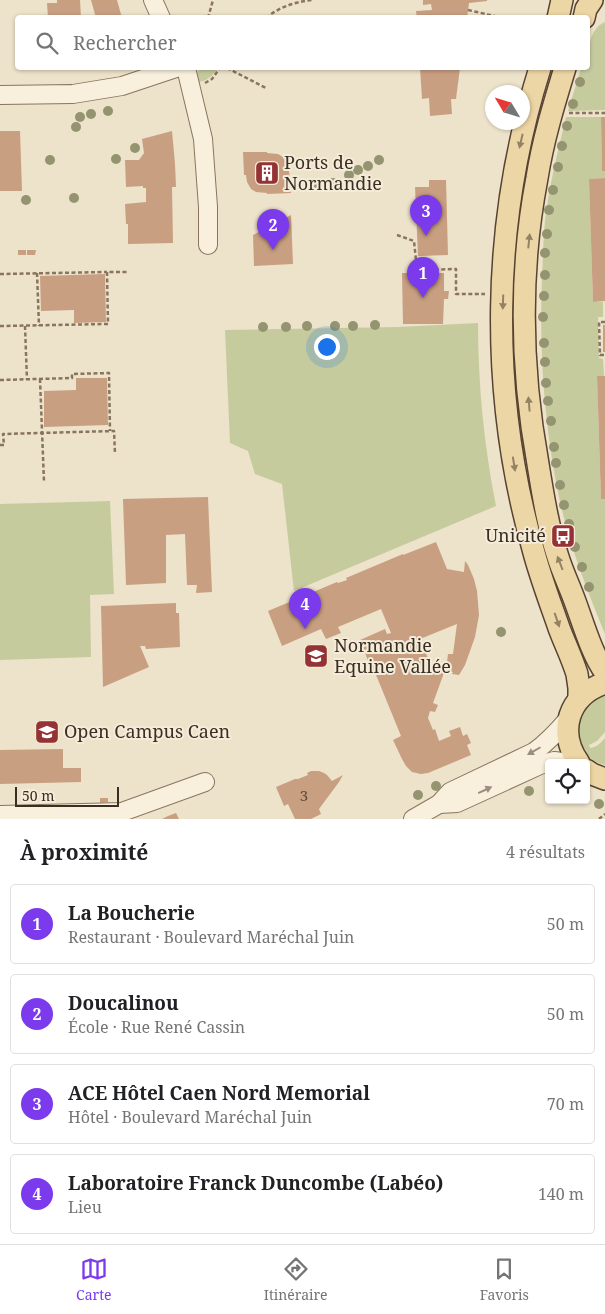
<!DOCTYPE html>
<html lang="fr">
<head>
<meta charset="utf-8">
<style>
  :root { --surface:#fff; --page:#f6f6f6; --text:#202124; --muted:#757577; --line:#e0e0e0; --accent:#7c3aed }
  body { margin:0; font-family:"Noto Serif",serif; background:var(--page); color:var(--text) }
  .controls { position:absolute; right:15px; bottom:15px; display:grid; overflow:hidden; border-radius:5px; box-shadow:0 1px 4px #0004 }
  .controls button { width:45px; height:45px; display:grid; place-items:center; padding:0; border:0; border-bottom:1px solid var(--line); background:var(--surface); color:var(--text); font:25px sans-serif }
  .compass { position:absolute; left:485px; top:85px; width:45px; height:45px; border-radius:50%; background:var(--surface); box-shadow:0 1px 4px #0004; rotate:308deg }
  .scale { position:absolute; left:15px; bottom:12px; width:104px; box-sizing:border-box; padding-left:5px; border:2px solid #3a2d22; border-top:0; font-size:14px; line-height:18px; white-space:nowrap; color:#3a2d22; -webkit-text-stroke:4px #f4ecd9; paint-order:stroke }
  .you { position:absolute; left:326px; top:346px; width:18px; height:18px; margin:-12px; border:4px solid #fff; border-radius:50%; background:#1a73e8; box-shadow:0 0 0 8px #1a73e833 }
  .badge { display:grid; place-items:center; width:32px; height:32px; border-radius:50%; background:var(--accent); color:#fff; font-size:16px; font-weight:700 }
  .pin { position:absolute; translate:-50% -41px; filter:drop-shadow(0 1px 2px #0008) }
  .pin::after { content:''; position:absolute; top:26px; width:18px; height:15px; background:inherit; clip-path:polygon(0 0,100% 0,50% 100%) }
  .list { margin:0; padding:0; list-style:none }
  h2 { display:flex; justify-content:space-between; align-items:center; height:65px; margin:0; padding:0 20px; font-size:21px }
  h2 small { font-size:16px; font-weight:400; color:var(--muted) }
  .list li { display:grid; grid-template-columns:32px 1fr auto; gap:15px; align-items:center; box-sizing:border-box; height:80px; margin:0 10px 10px; padding:0 10px; border:1px solid var(--line); border-radius:5px }
  .list b { display:block; font-size:19px; white-space:nowrap }
  .list p { margin:0; font-size:16px; white-space:nowrap; color:var(--muted) }
  .list em { font-size:16px; font-style:normal; color:var(--muted) }
  .icon { flex:none; width:28px; height:28px; fill:none; stroke:currentColor; stroke-width:2; stroke-linecap:round; stroke-linejoin:round }
  .map { position:relative; flex:none; width:605px; height:819px; overflow:hidden }
  .search { position:absolute; background:var(--surface); box-shadow:0 1px 4px #0004; left:15px; right:15px; top:15px; height:55px; display:flex; align-items:center; gap:12px; box-sizing:border-box; padding:0 18px; border-radius:5px; color:var(--muted); font-size:19px }
  .sheet { height:425px; background:var(--surface) }
  nav { display:flex; justify-content:space-around; align-items:center; box-sizing:border-box; height:70px; border-top:1px solid var(--line); background:var(--surface); font-size:14px; color:var(--muted) }
  nav a { display:grid; justify-items:center; gap:2px }
  nav .on { color:var(--accent) }
  .map>svg:first-child { display:block }
  .green { fill:#c6cb9e }
  .building { fill:#c99f82; fill-rule:evenodd }
  .lines { fill:none; stroke-linecap:round; stroke-linejoin:round }
  .minor-casing { stroke:#89755f; stroke-width:20 }
  .major-casing { stroke:#574333; stroke-width:24 }
  .path { stroke:#89755f; stroke-width:2.5; stroke-dasharray:4 2.5; stroke-linecap:butt }
  .minor { stroke:#f8efdd; stroke-width:18 }
  .major { stroke:#edd6a5; stroke-width:21 }
  .tree { fill:#949471 }
  .oneway { fill:#948264 }
  .oneway2 { fill:#998e80 }
  .labels { text-anchor:middle; stroke-width:4; stroke-linejoin:round; paint-order:stroke }
  .number-label { font-size:15px; fill:#5e4a3a }
  .poi-label { font-size:18px; fill:#3a2d22; stroke:#f4ecd9; text-anchor:start }
</style>
</head>
<body>
<div class="map">
<svg width="605" height="819" viewBox="0 0 605 819">
  <rect width="100%" height="100%" fill="#ede2ca"/>
  <!-- green -->
  <g class="green">
    <path d="M605,22v88l-37,1 13,-43h7c0,-16 0,-39 17,-46z"/>
    <path d="M200,68h18c-5,8 -12,14 -22,14v-7z"/>
    <path d="M566,117h35l1,54h3v7l-16,1 4,123h10v15h-5l1,41 4,1 1,17h-7l4,123h4v135c-18,-44 -36,-90 -46,-137 -15,-72 -20,-146 -17,-219 1,-19 1,-38 3,-57 4,-35 13,-70 21,-104z"/>
    <path d="M478,323c0,62 6,123 18,183l-202,85 -12,-107 -27,-10 -7,-23 -18,-8 -5,-113 173,-3z"/>
    <polygon points="110,501 114,594 90,595 91,657 0,660 0,504"/>
    <path d="M605,695v37l-8,9 -8,4 1,3c7,-1 11,-5 15,-10v27c-36,-8 -36,-58 0,-70z"/>
  </g>
  <!-- building -->
  <g class="building">
    <polygon points="57,0 80,0 81,18 48,18 47,3 57,3"/>
    <polygon points="91,0 117,0 122,18 96,18"/>
    <polygon points="423,0 487,0 487,1 469,3 467,18 417,18 416,11 432,10 431,4 423,5"/>
    <polygon points="420,68 460,68 456,99 451,99 452,114 430,116 429,98 422,99"/>
    <polygon points="601,117 605,117 605,171 602,171"/>
    <polygon points="0,131 20,131 22,191 0,191"/>
    <polygon points="172,131 175,164 176,187 172,187 173,243 128,244 128,224 126,224 125,204 146,202 146,188 143,188 143,186 126,187 125,160 139,160 144,153 142,139"/>
    <polygon points="243,152 267,152 267,153 278,154 283,157 287,164 288,171 289,171 291,193 267,194 267,193 256,192 251,189 247,182 246,175 244,175"/>
    <polygon points="605,178 605,301 593,302 589,179"/>
    <polygon points="429,180 446,180 448,255 418,256 415,187 429,187"/>
    <polygon points="291,215 293,264 254,266 253,235"/>
    <rect x="18" y="250" width="8" height="5"/>
    <polygon points="27,250 36,250 35,255 27,255"/>
    <polygon points="402,273 444,273 444,291 449,291 448,299 444,299 443,324 403,324"/>
    <polygon points="105,274 106,322 74,323 74,310 41,311 40,276"/>
    <rect x="603" y="325" width="2" height="27"/>
    <polygon points="597,376 605,376 605,499 601,499"/>
    <polygon points="76,378 107,378 108,425 44,427 44,391 76,390"/>
    <polygon points="208,497 212,592 196,593 197,585 187,585 185,534 166,535 166,583 126,585 123,499"/>
    <path d="M436,542l11,27 17,3 1,-11 3,4 6,14 3,12 2,24 -4,22 -10,28 -6,10 -7,-1 1,-2 -8,-2 -12,33 5,2 -3,7 -5,-1 -2,7 5,12 2,-1 4,12 12,-5 -2,-5 11,-4 3,9 4,-2 4,9 -4,2 4,10 -43,18 -7,1 -9,-2 -6,-6 -4,-7 -9,-19 8,-4 -27,-66 -2,1 -12,-31 25,-11 2,5 4,-1 -10,-24 -43,18 3,6 -15,6 -5,-10 -39,17 -14,-35 69,-29 1,1 9,-3 -1,-2 57,-24v1zM457,624l-4,30h-5l-1,8 -15,6 -12,-29z"/>
    <polygon points="176,603 176,613 179,613 180,647 146,649 145,646 140,646 149,667 103,687 101,606"/>
    <polygon points="63,749 63,768 81,768 81,782 0,784 0,750"/>
    <polygon points="311,771 319,771 324,773 327,775 332,781 343,775 339,782 319,809 321,814 311,819 295,819 288,804 284,806 276,787 295,779 298,779 308,775 307,773"/>
    <polygon points="100,798 108,798 108,802 100,803"/>
    <polygon points="176,813 179,819 162,819 168,816"/>
  </g>
  <g class="lines">
    <defs>
      <g id="minor">
        <polyline points="153,0 161,18"/>
        <polyline points="186,68 203,139 208,207 208,245"/>
        <polyline points="0,95 73,94 122,86 176,68"/>
        <polyline points="439,804 457,803 540,765 554,761 571,763"/>
        <polyline points="0,815 122,812 205,782"/>
        <path d="M413,819l26,-15 11,-12 84,-40c14,-10 24,-21 35,-34"/>
      </g>
      <g id="major">
        <polyline points="558,18 562,0"/>
        <polyline points="584,18 586,9 592,0"/>
        <path d="M540,68c-49,156 -51,324 -7,481 7,27 17,53 26,79 6,16 13,30 18,46l2,14v11"/>
        <path d="M565,68c-11,36 -22,72 -28,110 -18,94 -16,192 1,286 5,31 10,63 20,93 4,13 10,26 15,39 9,23 18,57 32,76"/>
        <path d="M579,763c-22,-31 -11,-68 26,-80"/>
        <polyline points="586,770 592,774 605,779"/>
      </g>
    </defs>
    <!-- minor casing -->
    <use href="#minor" class="minor-casing"/>
    <!-- major casing -->
    <use href="#major" class="major-casing"/>
    <!-- path -->
    <g class="path">
      <polyline points="468,10 503,18"/>
      <polyline points="208,18 213,0"/>
      <path d="M266,18c13,-11 29,-16 46,-18"/>
      <polyline points="227,68 266,88"/>
      <polyline points="205,83 212,79 220,68"/>
      <polyline points="569,113 605,113"/>
      <polyline points="397,235 414,241 417,270 456,269 456,294 485,294"/>
      <polyline points="37,273 39,326"/>
      <polyline points="0,274 107,272"/>
      <polyline points="605,322 599,322 600,355 605,355"/>
      <polyline points="0,326 108,324 107,272 127,272"/>
      <polyline points="25,326 27,380"/>
      <polyline points="40,379 44,482"/>
      <polyline points="0,380 72,378 72,374 109,373 110,431"/>
      <polyline points="0,445 4,445 3,434 114,431 115,454"/>
      <polyline points="599,819 605,814"/>
    </g>
    <!-- minor -->
    <use href="#minor" class="minor"/>
    <!-- major -->
    <use href="#major" class="major"/>
  </g>
  <!-- trees -->
  <g class="tree">
    <circle cx="580" cy="82" r="5"/>
    <circle cx="573" cy="104" r="5"/>
    <circle cx="108" cy="111" r="5"/>
    <circle cx="91" cy="114" r="5"/>
    <circle cx="80" cy="117" r="5"/>
    <circle cx="567" cy="126" r="5"/>
    <circle cx="76" cy="127" r="5"/>
    <circle cx="562" cy="146" r="5"/>
    <circle cx="135" cy="148" r="5"/>
    <circle cx="116" cy="159" r="5"/>
    <circle cx="50" cy="160" r="5"/>
    <circle cx="379" cy="160" r="5"/>
    <circle cx="368" cy="166" r="5"/>
    <circle cx="558" cy="167" r="5"/>
    <circle cx="358" cy="170" r="5"/>
    <circle cx="349" cy="175" r="5"/>
    <circle cx="333" cy="183" r="5"/>
    <circle cx="319" cy="186" r="5"/>
    <circle cx="553" cy="190" r="5"/>
    <circle cx="74" cy="198" r="5"/>
    <circle cx="26" cy="200" r="5"/>
    <circle cx="549" cy="210" r="5"/>
    <circle cx="547" cy="234" r="5"/>
    <circle cx="545" cy="253" r="5"/>
    <circle cx="545" cy="275" r="5"/>
    <circle cx="544" cy="296" r="5"/>
    <circle cx="543" cy="317" r="5"/>
    <circle cx="375" cy="325" r="5"/>
    <circle cx="307" cy="326" r="5"/>
    <circle cx="335" cy="326" r="5"/>
    <circle cx="353" cy="326" r="5"/>
    <circle cx="263" cy="327" r="5"/>
    <circle cx="286" cy="327" r="5"/>
    <circle cx="544" cy="343" r="5"/>
    <circle cx="545" cy="362" r="5"/>
    <circle cx="546" cy="383" r="5"/>
    <circle cx="548" cy="401" r="5"/>
    <circle cx="551" cy="421" r="5"/>
    <circle cx="554" cy="447" r="5"/>
    <circle cx="556" cy="463" r="5"/>
    <circle cx="560" cy="485" r="5"/>
    <circle cx="564" cy="505" r="5"/>
    <circle cx="569" cy="524" r="5"/>
    <circle cx="575" cy="547" r="5"/>
    <circle cx="582" cy="567" r="5"/>
    <circle cx="589" cy="587" r="5"/>
    <circle cx="501" cy="632" r="5"/>
    <circle cx="436" cy="786" r="5"/>
    <circle cx="529" cy="791" r="5"/>
    <circle cx="418" cy="795" r="5"/>
    <circle cx="599" cy="804" r="5"/>
  </g>
  <!-- one-way arrows -->
  <defs><path id="oneway-solid" d="M-6-.8H1V-3.2L6.5 0L1 3.2V.8H-6Z" transform="scale(1.25)"/></defs>
  <g class="oneway">
    <use href="#oneway-solid" transform="translate(521 141) rotate(103)"/>
    <use href="#oneway-solid" transform="translate(529 241) rotate(-84)"/>
    <use href="#oneway-solid" transform="translate(503 302) rotate(92)"/>
    <use href="#oneway-solid" transform="translate(529 404) rotate(-95)"/>
    <use href="#oneway-solid" transform="translate(514 464) rotate(81)"/>
    <use href="#oneway-solid" transform="translate(560 563) rotate(-111)"/>
    <use href="#oneway-solid" transform="translate(557 620) rotate(71)"/>
  </g>
  <g class="oneway2">
    <use href="#oneway-solid" transform="translate(534 751) rotate(150)"/>
    <use href="#oneway-solid" transform="translate(485 790) rotate(-25)"/>
  </g>
  <!-- icons -->
  <defs>
    <symbol id="building-square" viewBox="-11 -11 22 22"><rect x="-9" y="-9" width="18" height="18" rx="4" fill="#953234" stroke="#f4ecd9"/><path d="M-4-6H4V6H1V3H-1V6H-4ZM-2.5-4.3h1.7v1.8h-1.7ZM.8-4.3h1.7v1.8H.8ZM-2.5-1h1.7V.8h-1.7ZM.8-1h1.7V.8H.8Z" fill="#fff"/></symbol>
    <symbol id="bus-square" viewBox="-11 -11 22 22"><rect x="-9" y="-9" width="18" height="18" rx="4" fill="#953234" stroke="#f4ecd9"/><path d="M-5-6H5V4H4V6H2V4H-2V6H-4V4H-5ZM-3.5-4V0h7V-4ZM-3.5 1.2v1.5H-2V1.2ZM2 1.2v1.5H3.5V1.2Z" fill="#fff"/></symbol>
    <symbol id="university-square" viewBox="-11 -11 22 22"><rect x="-9" y="-9" width="18" height="18" rx="4" fill="#953234" stroke="#f4ecd9"/><path d="M0-5L7-2L0 1L-7-2ZM-4 1L0 2.5L4 1V4Q0 6-4 4Z" fill="#fff"/></symbol>
  </defs>
  <g fill-rule="evenodd">
    <use href="#building-square" x="253" y="159" width="28" height="28"/>
    <use href="#bus-square" x="549" y="522" width="28" height="28"/>
    <use href="#university-square" x="302" y="642" width="28" height="28"/>
    <use href="#university-square" x="33" y="718" width="28" height="28"/>
  </g>
  <g class="labels">
    <!-- number labels -->
    <g class="number-label">
      <text x="304" y="801">3</text>
    </g>
    <!-- poi labels -->
    <g class="poi-label">
      <text x="284" y="169">Ports de<tspan x="284" dy="21">Normandie</tspan></text>
      <text x="546" y="542" text-anchor="end">Unicité</text>
      <text x="334" y="652">Normandie<tspan x="334" dy="21">Equine Vallée</tspan></text>
      <text x="64" y="738">Open Campus Caen</text>
    </g>
  </g>
</svg>
<div class="controls">
<button><svg class="icon" aria-label="locate" viewBox="0 0 24 24"><circle cx="12" cy="12" r="6"/><path d="M12 2v4M12 18v4M2 12h4M18 12h4"/></svg></button>
</div>
<svg class="compass" viewBox="-18 -18 36 36"><path d="M0-13l5 13h-10z" fill="#e53935"/><path d="M0 13l5-13h-10z" fill="#757577"/></svg>
<div class="scale">50 m</div>
<div class="you"></div>
<div class="pin badge" style="left:423px;top:298px">1</div>
<div class="pin badge" style="left:273px;top:250px">2</div>
<div class="pin badge" style="left:426px;top:236px">3</div>
<div class="pin badge" style="left:305px;top:629px">4</div>
<div class="search"><svg class="icon" aria-label="search" viewBox="0 0 24 24"><circle cx="10" cy="10" r="6"/><path d="M15 15l6 6"/></svg>Rechercher</div>
</div>
<section class="sheet">
<h2>À proximité<small>4 résultats</small></h2>
<ul class="list">
<li><span class="badge">1</span><div><b>La Boucherie</b><p>Restaurant · Boulevard Maréchal Juin</p></div><em>50 m</em></li>
<li><span class="badge">2</span><div><b>Doucalinou</b><p>École · Rue René Cassin</p></div><em>50 m</em></li>
<li><span class="badge">3</span><div><b>ACE Hôtel Caen Nord Memorial</b><p>Hôtel · Boulevard Maréchal Juin</p></div><em>70 m</em></li>
<li><span class="badge">4</span><div><b>Laboratoire Franck Duncombe (Labéo)</b><p>Lieu</p></div><em>140 m</em></li>
</ul>
</section>
<nav>
<a class="on"><svg class="icon" aria-label="map" viewBox="0 0 24 24"><path d="M3 6l6-2 6 2 6-2v14l-6 2-6-2-6 2zM9 4v14M15 6v14"/></svg>Carte</a>
<a><svg class="icon" aria-label="directions" viewBox="0 0 24 24"><path d="M12 3l9 9-9 9-9-9zM9 14v-3h6M13 9l2 2-2 2"/></svg>Itinéraire</a>
<a><svg class="icon" aria-label="saved" viewBox="0 0 24 24"><path d="M7 4h10v16l-5-4-5 4z"/></svg>Favoris</a>
</nav>
</body>
</html>
